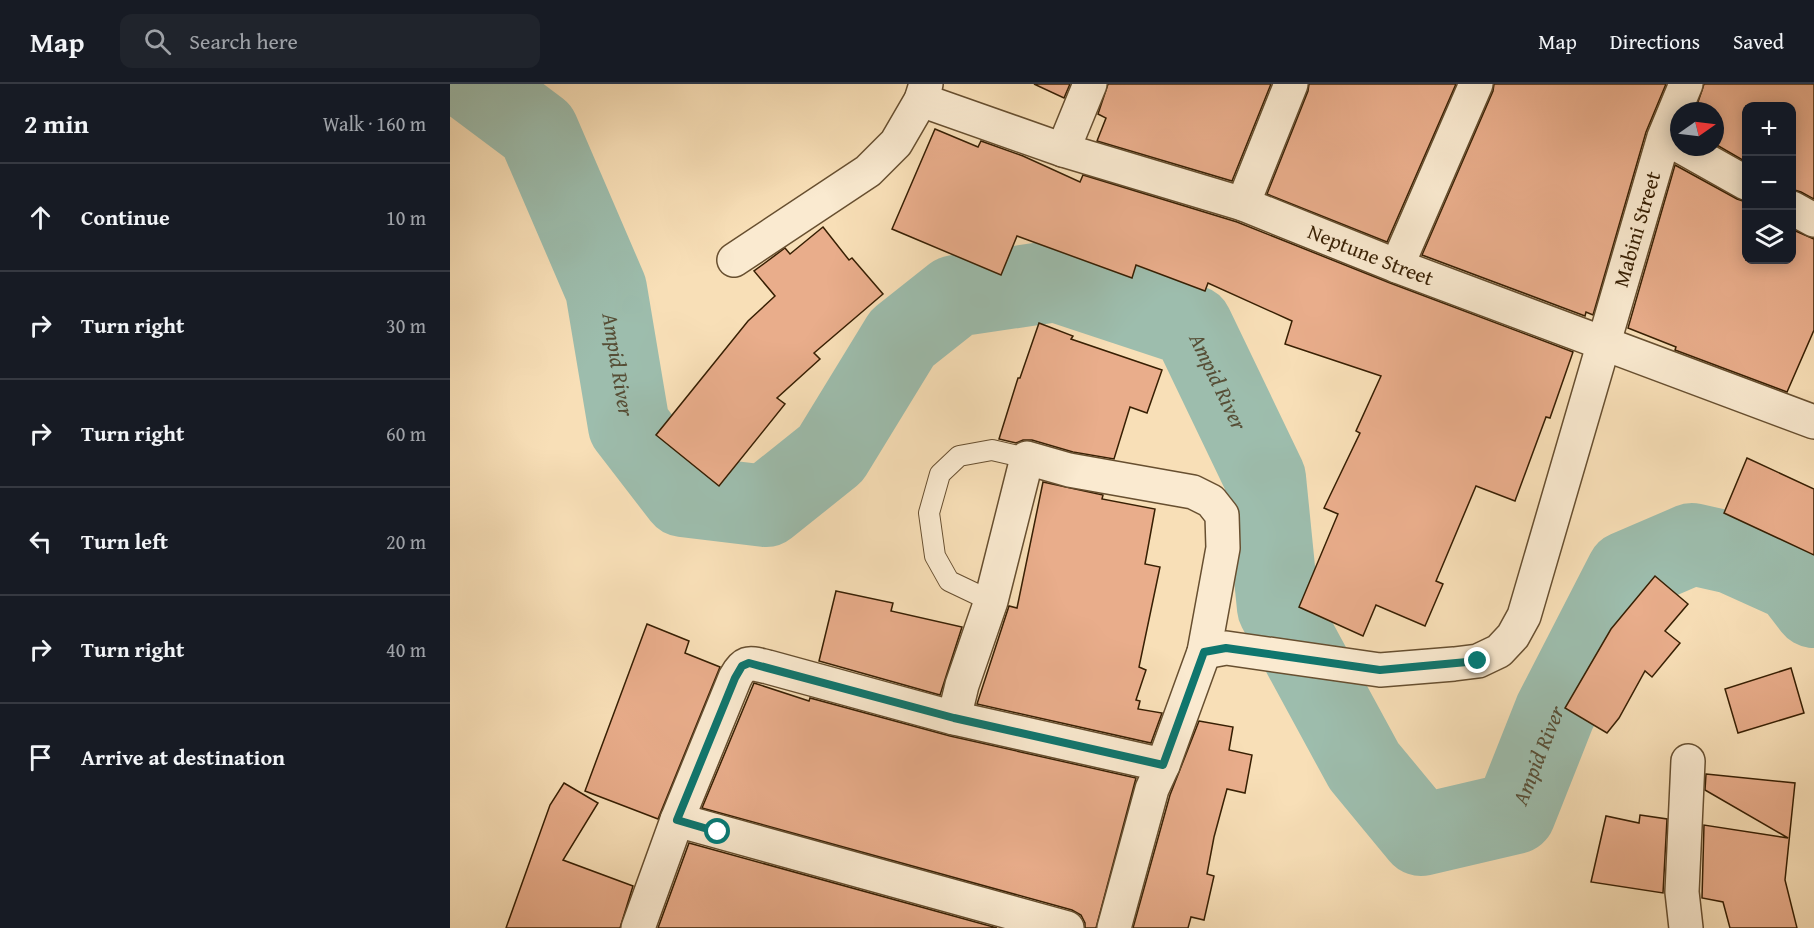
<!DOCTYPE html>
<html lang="en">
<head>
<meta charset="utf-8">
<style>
  :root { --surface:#171b24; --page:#20242c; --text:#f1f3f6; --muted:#9ea1a6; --line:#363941 }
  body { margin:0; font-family:"Gentium Book Plus",serif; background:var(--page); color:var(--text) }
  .controls { position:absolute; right:18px; top:18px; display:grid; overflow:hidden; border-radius:12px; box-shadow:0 3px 15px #0003 }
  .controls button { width:54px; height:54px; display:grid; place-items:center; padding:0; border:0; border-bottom:2px solid var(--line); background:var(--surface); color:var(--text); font:30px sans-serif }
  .compass { position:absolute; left:1220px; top:18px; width:54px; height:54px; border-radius:50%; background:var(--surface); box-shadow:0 3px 15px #0003; rotate:76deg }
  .stop { position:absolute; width:18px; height:18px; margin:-14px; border:4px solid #0f766e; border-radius:50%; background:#fff }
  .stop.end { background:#0f766e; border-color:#fff; box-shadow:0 2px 6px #0008 }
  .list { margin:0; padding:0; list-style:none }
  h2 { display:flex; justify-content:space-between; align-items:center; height:78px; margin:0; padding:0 24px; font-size:26px }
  h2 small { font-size:20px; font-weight:400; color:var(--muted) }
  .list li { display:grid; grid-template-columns:39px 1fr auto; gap:18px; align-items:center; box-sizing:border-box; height:108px; padding:0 24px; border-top:2px solid var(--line) }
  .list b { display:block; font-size:22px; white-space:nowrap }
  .list em { font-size:20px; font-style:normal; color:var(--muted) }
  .icon { flex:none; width:33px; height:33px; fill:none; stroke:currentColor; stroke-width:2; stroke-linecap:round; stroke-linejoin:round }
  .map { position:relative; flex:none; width:1364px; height:844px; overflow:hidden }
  header { display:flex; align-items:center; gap:36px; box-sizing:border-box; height:84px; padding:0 30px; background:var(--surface); border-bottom:2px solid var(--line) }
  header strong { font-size:28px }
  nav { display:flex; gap:33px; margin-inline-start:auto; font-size:21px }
  .search { width:420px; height:54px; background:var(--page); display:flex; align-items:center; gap:15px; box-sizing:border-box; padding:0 21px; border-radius:12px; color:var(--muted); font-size:22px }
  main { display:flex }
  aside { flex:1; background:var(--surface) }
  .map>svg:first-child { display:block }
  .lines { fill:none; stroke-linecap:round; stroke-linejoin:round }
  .river { stroke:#9dbdad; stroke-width:82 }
  .building { fill:#e9ad8b; stroke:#371f03; stroke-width:1.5 }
  .lane-casing { stroke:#674f30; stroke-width:22 }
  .street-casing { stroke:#674f30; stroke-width:36 }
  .lane { stroke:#faead0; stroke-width:20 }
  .street { stroke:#faead0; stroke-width:33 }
  .route { stroke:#0f766e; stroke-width:8 }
  .labels { text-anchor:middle; stroke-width:5; stroke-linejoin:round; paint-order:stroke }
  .street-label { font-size:21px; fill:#371f03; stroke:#faead0 }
  .water-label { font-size:22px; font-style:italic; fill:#564e36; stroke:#faead0 }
</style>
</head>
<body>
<header>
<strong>Map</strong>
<div class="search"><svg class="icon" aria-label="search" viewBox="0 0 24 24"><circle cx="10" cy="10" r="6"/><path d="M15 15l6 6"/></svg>Search here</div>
<nav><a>Map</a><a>Directions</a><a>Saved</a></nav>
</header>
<main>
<aside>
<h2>2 min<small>Walk · 160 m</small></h2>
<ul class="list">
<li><svg class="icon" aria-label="ahead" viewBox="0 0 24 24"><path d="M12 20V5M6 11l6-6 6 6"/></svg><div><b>Continue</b></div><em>10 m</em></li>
<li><svg class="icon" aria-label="right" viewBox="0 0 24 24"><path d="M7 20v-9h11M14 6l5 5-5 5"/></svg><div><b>Turn right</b></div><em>30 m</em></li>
<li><svg class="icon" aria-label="right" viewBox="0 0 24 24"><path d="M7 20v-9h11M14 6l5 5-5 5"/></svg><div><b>Turn right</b></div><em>60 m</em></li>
<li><svg class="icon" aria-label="left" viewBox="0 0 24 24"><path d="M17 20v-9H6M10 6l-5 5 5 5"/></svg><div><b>Turn left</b></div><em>20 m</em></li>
<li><svg class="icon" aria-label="right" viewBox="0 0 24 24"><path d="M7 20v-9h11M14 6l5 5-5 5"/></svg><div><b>Turn right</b></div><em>40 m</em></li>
<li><svg class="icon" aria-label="arrive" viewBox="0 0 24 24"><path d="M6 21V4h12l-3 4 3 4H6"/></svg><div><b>Arrive at destination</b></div></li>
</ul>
</aside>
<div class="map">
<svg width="1364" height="844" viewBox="0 0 1364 844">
  <rect width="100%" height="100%" fill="#f8dfb7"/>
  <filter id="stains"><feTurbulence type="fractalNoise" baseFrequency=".00333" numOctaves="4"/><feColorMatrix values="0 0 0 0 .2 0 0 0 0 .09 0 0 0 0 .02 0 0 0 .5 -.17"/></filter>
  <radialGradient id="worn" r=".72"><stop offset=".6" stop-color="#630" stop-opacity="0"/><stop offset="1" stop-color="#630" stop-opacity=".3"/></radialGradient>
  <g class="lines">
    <!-- river -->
    <path class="river" id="s1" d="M25,0l63,47 68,158 23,137 54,70 83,10 65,-52 71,-116 53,-42 101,-15 136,45 73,152 13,130 86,158 57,69 94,-22 40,-101 72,-140 65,-28 40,9 62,28 20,26"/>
  </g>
  <!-- building -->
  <g class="building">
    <polygon points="584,0 620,0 614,14"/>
    <polygon points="658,0 821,0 782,97 647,57 656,34 648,30"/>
    <polygon points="859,0 1006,0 937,158 817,110 858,7"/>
    <polygon points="1044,0 1216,0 1196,48 1143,231 1136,228 1135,232 972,171 1043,7"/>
    <polygon points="1254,0 1364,0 1364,115 1351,108 1341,105 1341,22 1296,22 1296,78 1265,60 1265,27 1245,27"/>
    <polygon points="485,45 528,63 531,57 573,72 630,98 633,91 787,138 940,199 1123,268 1100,334 1096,333 1065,417 1026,402 986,497 993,500 975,542 926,521 913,552 849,523 888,430 874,424 910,349 906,347 931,292 835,260 842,237 758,199 755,207 686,181 682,194 567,152 551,191 442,145"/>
    <polygon points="1225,81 1287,115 1296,118 1296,176 1341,176 1341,145 1364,155 1364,246 1337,308 1225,266 1226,263 1178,244"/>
    <polygon points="373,143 399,176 402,174 433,210 364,269 370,275 327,314 335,320 269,402 206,351 298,237 325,212 304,187 335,164 340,170"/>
    <polygon points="589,239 623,252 621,255 712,286 697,329 680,323 664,375 623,368 582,356 573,356 566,359 549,355 568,294 570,294"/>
    <polygon points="1297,374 1364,405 1364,471 1274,429"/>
    <polygon points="593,398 653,411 652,415 705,425 695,480 710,483 689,583 696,586 686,616 690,617 688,625 712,629 701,659 527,620 559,522 567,524"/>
    <polygon points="1205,492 1238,520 1215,547 1230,559 1202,593 1195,587 1169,634 1157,649 1115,624 1161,545"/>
    <polygon points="386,507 443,519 441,527 512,543 490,611 369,577"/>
    <polygon points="197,540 239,557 235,569 270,583 208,735 135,707"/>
    <polygon points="1341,584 1354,629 1288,649 1275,605"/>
    <polygon points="304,599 359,617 360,614 500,652 686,694 646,844 635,844 635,839 631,831 622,826 252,724"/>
    <polygon points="749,637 783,643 779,666 802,671 795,709 777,705 764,753 757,790 764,792 754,836 741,833 738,844 683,844 720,711"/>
    <polygon points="1256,690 1345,699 1335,796 1347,844 1280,844 1273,818 1252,814 1254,741 1338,754 1255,706"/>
    <polygon points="114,699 148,719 113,776 183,802 170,844 56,844 100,721"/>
    <polygon points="1190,731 1217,735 1213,809 1141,798 1156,732 1189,739"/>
    <polygon points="239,759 547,844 208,844"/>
  </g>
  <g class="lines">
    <defs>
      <polyline id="lane" points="541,517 499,497 485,472 479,429 490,390 509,372 542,366 577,374"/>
      <g id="street">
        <path id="s2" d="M471,16l142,50 180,54 154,62 417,156"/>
        <polyline points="1232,63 1296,99"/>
        <polyline points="613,66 640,0"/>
        <polyline points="793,120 841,0"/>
        <polyline points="1342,124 1364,136"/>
        <polyline points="284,176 418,87 446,59 471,16 476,0"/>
        <polyline points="947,182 1026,0"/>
        <path id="s3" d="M754,568l22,-4 154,22 74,-6 24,-3 21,-10 14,-15 11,-20 140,-479 22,-53"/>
        <polyline points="504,634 512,601 541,517 577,374 619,386 743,408 761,417 772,431 773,464 754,568 713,681 702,705 664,844"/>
        <polyline points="227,736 617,844"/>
        <path d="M188,844l39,-108 58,-142c10,-19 15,-15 33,-11l186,51 209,47"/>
        <polyline points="1236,844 1232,808 1238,677"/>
      </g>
    </defs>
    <!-- lane casing -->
    <use href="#lane" class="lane-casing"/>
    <!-- street casing -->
    <use href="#street" class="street-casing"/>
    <!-- lane -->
    <use href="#lane" class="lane"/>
    <!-- street -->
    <use href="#street" class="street"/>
  </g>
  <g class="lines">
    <!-- route -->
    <polyline class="route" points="268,748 227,736 285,594 292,582 299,579 504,634 713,681 754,568 776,564 930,586 1028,577"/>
  </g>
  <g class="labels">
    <!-- street labels -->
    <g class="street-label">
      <text dy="7" stroke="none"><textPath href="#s3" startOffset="746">Mabini Street</textPath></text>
      <text dy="7" stroke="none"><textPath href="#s2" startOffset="476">Neptune Street</textPath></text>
    </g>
    <!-- water labels -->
    <g class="water-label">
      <text dy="8" stroke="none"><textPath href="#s1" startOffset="327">Ampid River</textPath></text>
      <text dy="8" stroke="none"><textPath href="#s1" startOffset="1155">Ampid River</textPath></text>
      <text dy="8" stroke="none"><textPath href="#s1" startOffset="1821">Ampid River</textPath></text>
    </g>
  </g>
  <rect width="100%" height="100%" filter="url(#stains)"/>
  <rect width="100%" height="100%" fill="url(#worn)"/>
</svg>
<div class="controls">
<button>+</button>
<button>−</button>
<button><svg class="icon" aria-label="layers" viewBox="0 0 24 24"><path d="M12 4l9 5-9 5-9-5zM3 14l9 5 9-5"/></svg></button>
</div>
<svg class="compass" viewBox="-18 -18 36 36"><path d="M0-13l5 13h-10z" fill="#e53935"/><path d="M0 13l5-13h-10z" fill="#9ea1a6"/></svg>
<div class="stop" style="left:268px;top:748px"></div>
<div class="stop end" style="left:1028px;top:577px"></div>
</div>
</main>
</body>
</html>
